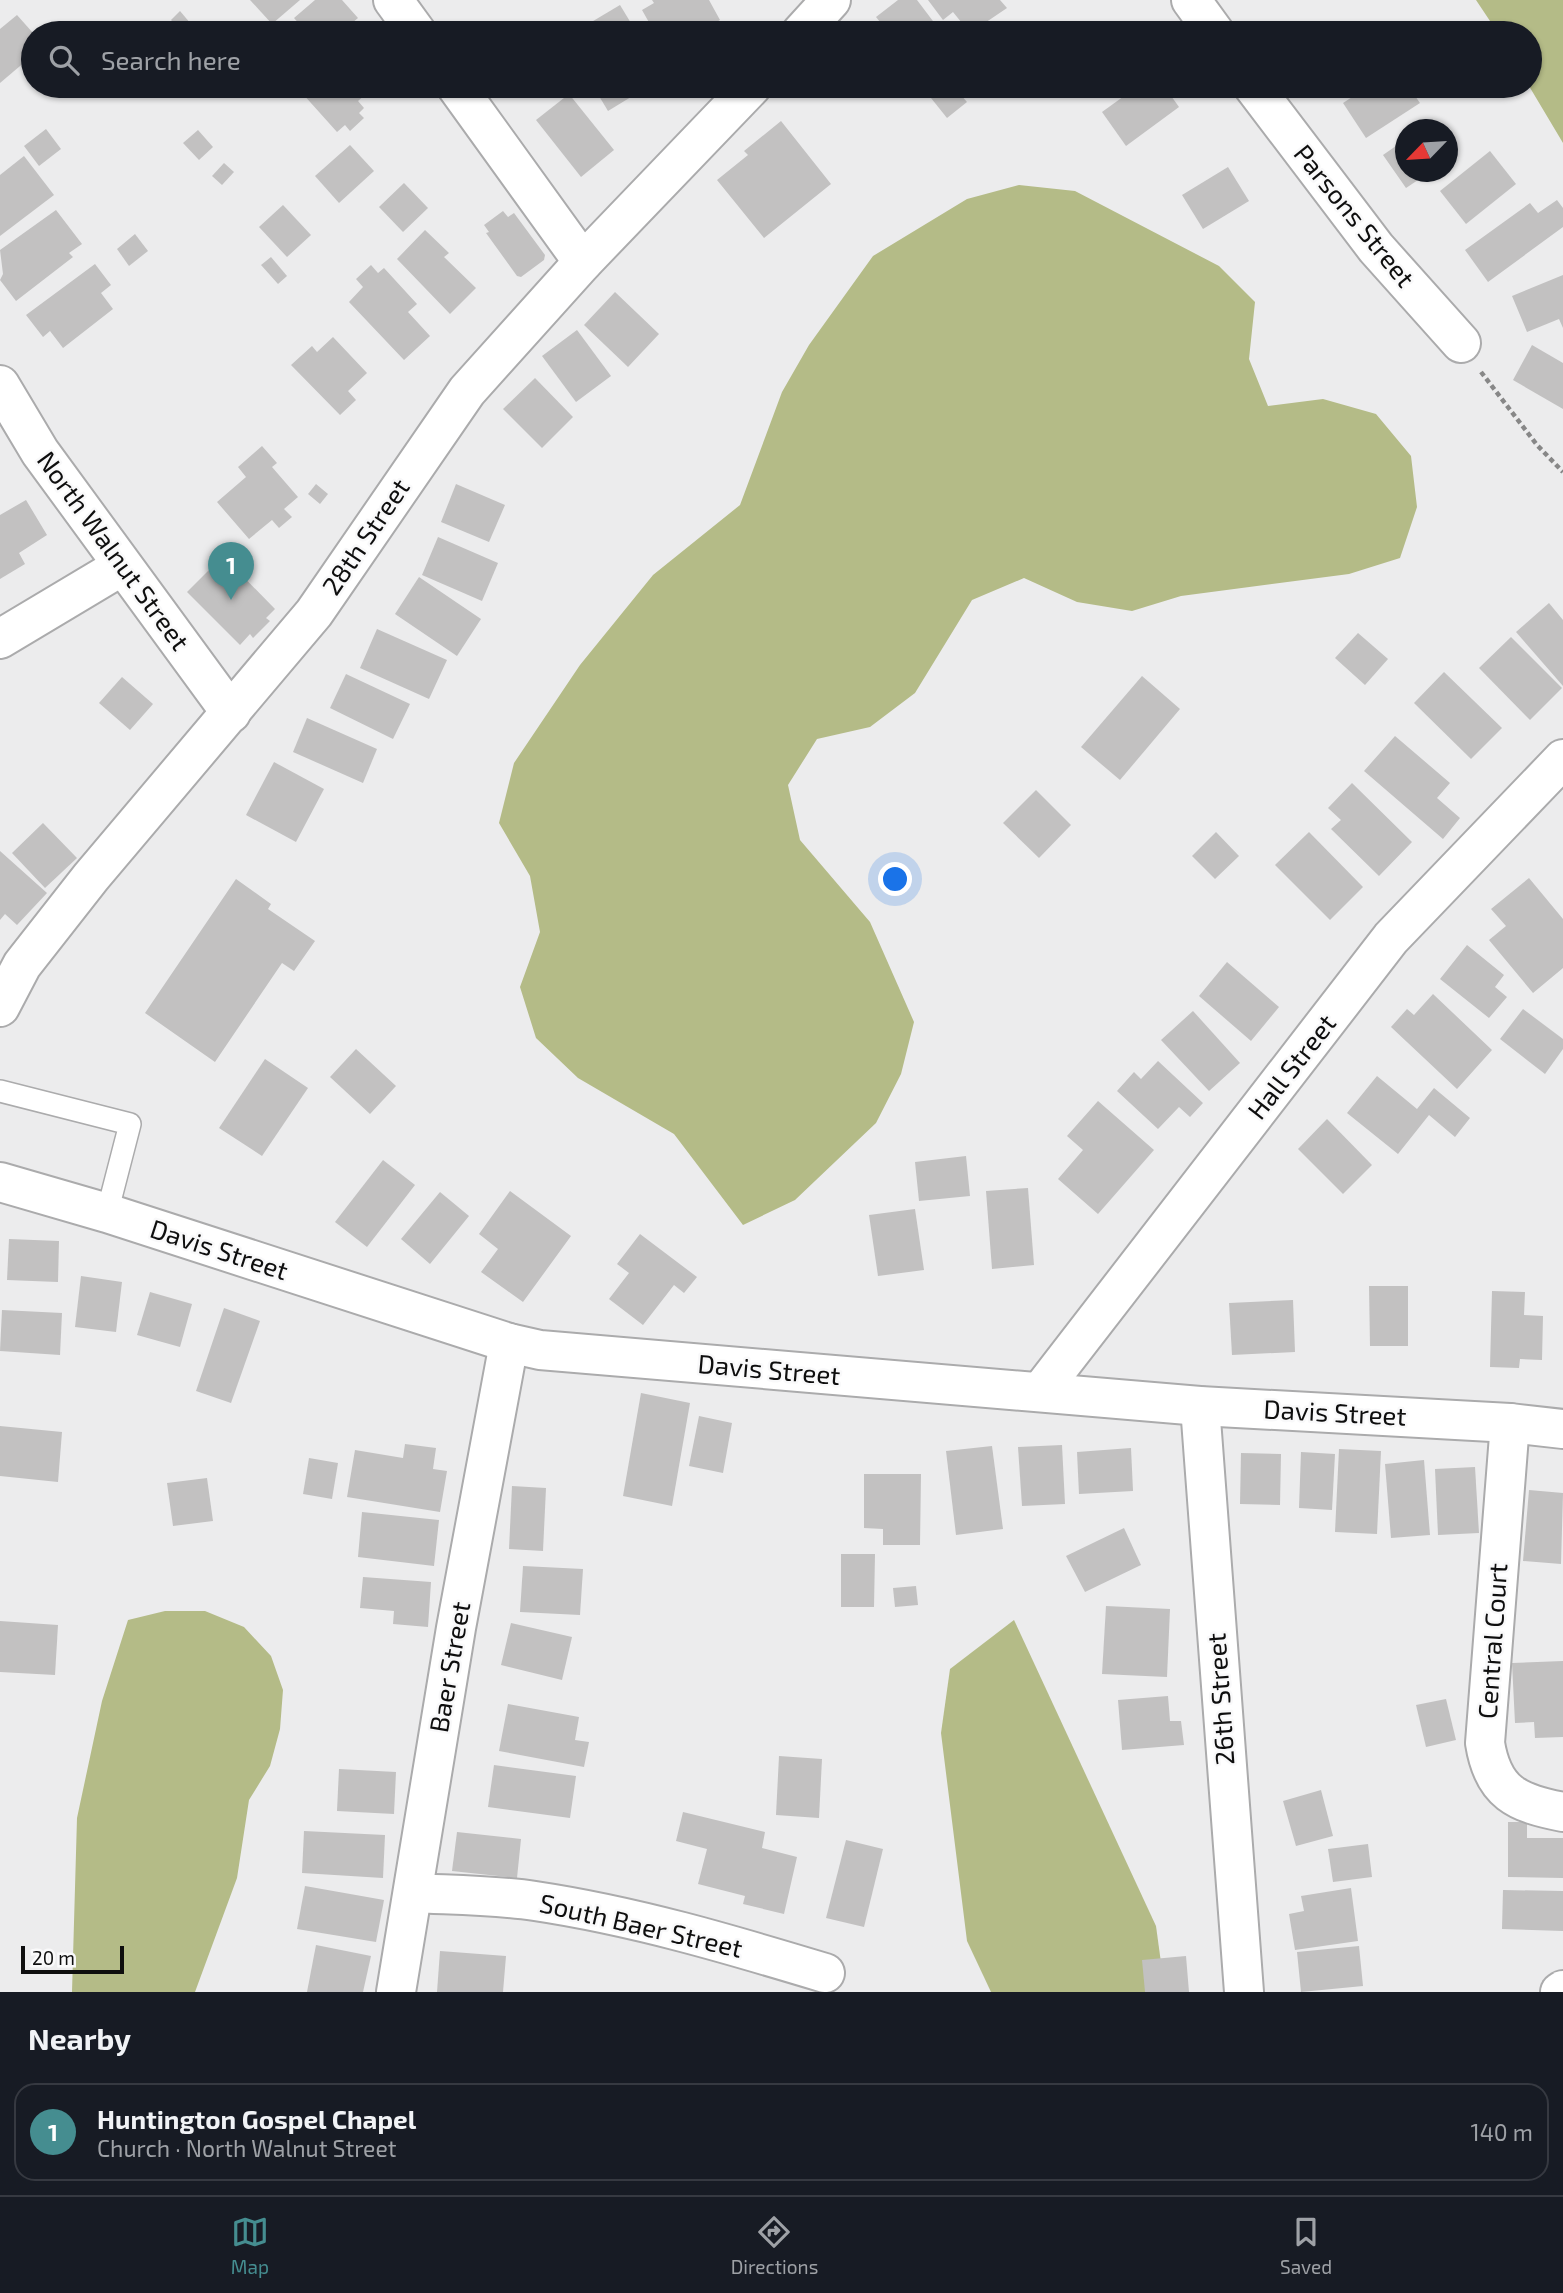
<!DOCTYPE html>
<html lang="en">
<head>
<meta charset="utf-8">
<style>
  :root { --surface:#171b24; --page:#242831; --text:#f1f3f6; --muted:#9ea1a6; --line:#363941; --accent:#458d90 }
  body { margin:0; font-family:"Exo 2",sans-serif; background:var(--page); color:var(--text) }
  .compass { position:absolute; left:1395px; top:119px; width:63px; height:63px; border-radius:50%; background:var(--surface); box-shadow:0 2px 5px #0004; rotate:245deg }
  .scale { position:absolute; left:21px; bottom:18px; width:103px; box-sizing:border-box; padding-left:7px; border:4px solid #0e0e0e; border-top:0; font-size:19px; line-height:24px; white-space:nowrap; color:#0e0e0e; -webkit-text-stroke:5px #f9f9fa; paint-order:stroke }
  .you { position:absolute; left:896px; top:880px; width:24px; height:24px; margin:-18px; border:5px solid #fff; border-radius:50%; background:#1a73e8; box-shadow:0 0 0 10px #1a73e833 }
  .badge { display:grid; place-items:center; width:46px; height:46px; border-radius:50%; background:var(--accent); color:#fff; font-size:23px; font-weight:700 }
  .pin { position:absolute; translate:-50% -58px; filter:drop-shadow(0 2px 4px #0008) }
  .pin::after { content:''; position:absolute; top:37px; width:24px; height:21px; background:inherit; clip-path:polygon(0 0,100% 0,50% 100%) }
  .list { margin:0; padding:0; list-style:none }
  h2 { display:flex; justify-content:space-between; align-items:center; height:91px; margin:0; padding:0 28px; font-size:30px }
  h2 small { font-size:23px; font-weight:400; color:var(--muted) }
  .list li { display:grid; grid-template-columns:46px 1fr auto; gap:21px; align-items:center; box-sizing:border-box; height:98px; margin:0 14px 14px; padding:0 14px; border:2px solid var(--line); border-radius:21px }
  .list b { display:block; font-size:26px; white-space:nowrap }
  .list p { margin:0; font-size:23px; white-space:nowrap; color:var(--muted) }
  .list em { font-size:23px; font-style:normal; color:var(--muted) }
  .icon { flex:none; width:38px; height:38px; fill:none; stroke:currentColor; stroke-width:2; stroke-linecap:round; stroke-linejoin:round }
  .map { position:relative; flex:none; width:1563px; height:1992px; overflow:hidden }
  .search { position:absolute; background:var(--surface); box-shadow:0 2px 5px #0004; left:21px; right:21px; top:21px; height:77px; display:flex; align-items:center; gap:18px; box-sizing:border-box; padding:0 24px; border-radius:38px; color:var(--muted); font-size:26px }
  .sheet { height:203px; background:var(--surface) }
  nav { display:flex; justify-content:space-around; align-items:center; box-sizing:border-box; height:98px; border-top:2px solid var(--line); background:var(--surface); font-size:19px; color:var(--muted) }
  nav a { display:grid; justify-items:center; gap:4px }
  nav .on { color:var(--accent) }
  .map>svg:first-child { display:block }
  .forest { fill:#b4bb87 }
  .building { fill:#c2c1c1 }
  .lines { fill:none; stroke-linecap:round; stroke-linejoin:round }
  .service-casing { stroke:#ababac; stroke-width:24 }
  .minor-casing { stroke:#ababac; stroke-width:42 }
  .path { stroke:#878787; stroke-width:4.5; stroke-dasharray:5 3.5; stroke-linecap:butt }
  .service { stroke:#fff; stroke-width:21 }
  .minor { stroke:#fff; stroke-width:38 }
  .labels { text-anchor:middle; stroke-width:5; stroke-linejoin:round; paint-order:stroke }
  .street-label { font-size:26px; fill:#0e0e0e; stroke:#f9f9fa }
</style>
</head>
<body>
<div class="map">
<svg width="1563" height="1992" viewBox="0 0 1563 1992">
  <rect width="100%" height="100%" fill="#ececed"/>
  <!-- forest -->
  <g class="forest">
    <polygon points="1476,0 1563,0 1563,143 1529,86 1530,33 1498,33"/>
    <polygon points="1019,185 1075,191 1219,266 1255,302 1249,359 1268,406 1323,399 1376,414 1411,456 1417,507 1400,558 1349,574 1181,596 1132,611 1077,602 1024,578 972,600 915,693 870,727 817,739 788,785 800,840 870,922 914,1022 901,1074 876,1123 795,1200 743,1225 674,1134 578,1078 536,1038 520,987 540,932 530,876 499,823 514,763 580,665 653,575 740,505 782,392 809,345 873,256 967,199"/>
    <polygon points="165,1611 205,1611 244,1627 271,1656 283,1690 280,1729 270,1766 249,1800 237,1878 195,1992 72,1992 77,1818 102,1701 128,1620"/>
    <polygon points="1014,1620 1156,1926 1165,1992 991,1992 967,1941 941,1733 950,1669"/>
  </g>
  <!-- building -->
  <g class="building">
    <polygon points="250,0 300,0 272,24"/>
    <polygon points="315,0 342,0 358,18 340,33 295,33 302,27 294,18"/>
    <polygon points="652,0 709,0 720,20 698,33 655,33 642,10 654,3"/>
    <polygon points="898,0 917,0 942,33 889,33 876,17"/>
    <polygon points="928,0 1000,0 1007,8 970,33 953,12 943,20"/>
    <polygon points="620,5 637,33 580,33 578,30"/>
    <polygon points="180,11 191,24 182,32 171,20"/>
    <polygon points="17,15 33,33 33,55 0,83 0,29"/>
    <polygon points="1361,21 1369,33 1344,33"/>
    <polygon points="310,86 375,86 358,101 364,108 359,113 364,118 350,131 345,125 337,132 302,93"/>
    <polygon points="593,86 649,86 608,111"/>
    <polygon points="927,86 953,86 967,102 947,118 923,88"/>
    <polygon points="1138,86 1164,86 1179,107 1126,146 1102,112"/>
    <polygon points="1369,86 1408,86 1420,103 1366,138 1343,103"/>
    <polygon points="569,94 614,150 581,177 536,120"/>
    <polygon points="781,121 831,184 764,238 717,180 748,155 744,151"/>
    <polygon points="46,129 61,149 39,166 24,146"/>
    <polygon points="198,130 213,147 199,160 183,143"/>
    <polygon points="1406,139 1406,172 1430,172 1406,188 1383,155"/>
    <polygon points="350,145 374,171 339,203 315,176"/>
    <polygon points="1490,151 1516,184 1466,224 1440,191"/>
    <polygon points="24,156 54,195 0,236 0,175"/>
    <polygon points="224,163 234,172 222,185 212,176"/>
    <polygon points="1228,167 1249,201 1203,229 1182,195"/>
    <polygon points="404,183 428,208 403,232 379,207"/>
    <polygon points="1557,200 1563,208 1563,227 1488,282 1465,250 1530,203 1538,213"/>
    <polygon points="283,205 311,235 287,257 259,227"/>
    <polygon points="56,210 82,244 69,253 73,257 16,301 0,280 3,274 0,250"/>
    <polygon points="503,211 508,217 514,213 545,255 544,260 521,277 517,276 486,233 489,232 484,225"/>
    <polygon points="425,230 449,253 444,257 476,288 450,314 397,259"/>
    <polygon points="135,234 148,251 129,266 117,249"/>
    <polygon points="271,257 287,276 278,284 261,265"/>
    <polygon points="95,264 111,285 101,293 113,309 63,348 50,331 43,337 26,315"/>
    <polygon points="371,265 378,273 384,268 417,304 408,312 430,336 404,360 349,302 363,287 356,279"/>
    <polygon points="1563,275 1563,328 1559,319 1527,332 1512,296"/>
    <polygon points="615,292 659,334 628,367 584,325"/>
    <polygon points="577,330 611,376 576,402 542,356"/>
    <polygon points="333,337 367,373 348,391 356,400 340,415 291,365 312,346 317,352"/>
    <polygon points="1532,345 1563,363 1563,409 1513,380"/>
    <polygon points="535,378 573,417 542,448 503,409"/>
    <polygon points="262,446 277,463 272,467 298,497 284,509 292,517 279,528 272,520 249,539 217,502 246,477 238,467"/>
    <polygon points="316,484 328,494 320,504 308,494"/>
    <polygon points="456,484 505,505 489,542 441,522"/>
    <polygon points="26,500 47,535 19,553 25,564 0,579 0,515"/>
    <polygon points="438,537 498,563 482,601 422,575"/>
    <polygon points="223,556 275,609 266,618 270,621 253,638 250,634 240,645 187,592"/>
    <polygon points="419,577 481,619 457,656 395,614"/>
    <polygon points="1549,603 1563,620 1563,686 1516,632"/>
    <polygon points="377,629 447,660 429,699 360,668"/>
    <polygon points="1358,633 1388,659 1365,685 1335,658"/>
    <polygon points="1511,637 1562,688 1530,720 1479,668"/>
    <polygon points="1444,672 1502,728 1471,759 1414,703"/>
    <polygon points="346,674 410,704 393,739 330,708"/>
    <polygon points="1142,676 1180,709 1120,780 1081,747"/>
    <polygon points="122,677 153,704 130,730 99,703"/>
    <polygon points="307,718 377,749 363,783 293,752"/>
    <polygon points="1395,736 1450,783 1437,798 1460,818 1443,839 1364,771"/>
    <polygon points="274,762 324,789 296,842 246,815"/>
    <polygon points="1352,783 1412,842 1379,876 1331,829 1341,820 1328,808"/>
    <polygon points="1036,790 1071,825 1039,858 1003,823"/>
    <polygon points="43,823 77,858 45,888 12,853"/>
    <polygon points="1216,832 1239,856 1215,879 1192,856"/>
    <polygon points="1309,832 1363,887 1330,920 1275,865"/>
    <polygon points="0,851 47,893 17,925 5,914 0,920"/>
    <polygon points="1529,878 1563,919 1563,968 1533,993 1489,940 1506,926 1491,909"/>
    <polygon points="236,879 271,904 268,909 315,941 294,971 282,963 215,1062 145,1013"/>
    <polygon points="1467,945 1504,975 1495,987 1507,997 1489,1018 1440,979"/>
    <polygon points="1227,962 1279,1007 1251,1041 1199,996"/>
    <polygon points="1433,994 1492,1050 1457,1089 1391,1027 1407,1009 1414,1015"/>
    <polygon points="1523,1009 1563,1039 1563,1049 1545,1074 1500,1039"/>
    <polygon points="1193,1011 1240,1063 1209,1091 1161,1040"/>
    <polygon points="356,1049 396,1086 370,1114 330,1077"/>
    <polygon points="265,1059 308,1088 262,1156 219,1128"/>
    <polygon points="1158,1061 1203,1103 1190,1117 1179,1107 1158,1129 1117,1091 1134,1072 1141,1079"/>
    <polygon points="1377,1076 1417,1109 1434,1088 1470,1118 1455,1137 1429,1115 1398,1154 1347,1113"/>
    <polygon points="1098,1101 1154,1150 1098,1214 1058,1179 1083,1150 1067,1136"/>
    <polygon points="1327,1119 1372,1165 1343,1194 1298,1149"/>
    <polygon points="966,1156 970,1196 919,1201 915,1162"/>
    <polygon points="383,1160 415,1185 367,1247 335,1222"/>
    <polygon points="1028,1188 1034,1265 992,1269 986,1191"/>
    <polygon points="510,1191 571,1236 523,1302 481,1272 498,1249 479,1234"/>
    <polygon points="440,1192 469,1216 430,1264 401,1239"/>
    <polygon points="915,1209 924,1270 878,1276 869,1215"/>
    <polygon points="640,1234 697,1277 684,1293 674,1285 643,1325 609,1299 629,1273 617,1264"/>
    <polygon points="9,1239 59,1241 58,1282 7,1280"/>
    <polygon points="81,1276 122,1282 116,1332 75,1327"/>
    <polygon points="1369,1286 1408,1286 1408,1346 1370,1346"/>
    <polygon points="1492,1291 1525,1292 1524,1315 1543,1316 1542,1360 1520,1359 1519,1368 1490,1367"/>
    <polygon points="150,1292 192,1304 180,1347 137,1335"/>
    <polygon points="1293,1300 1295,1352 1232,1355 1229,1303"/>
    <polygon points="224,1308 260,1321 231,1403 196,1391"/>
    <polygon points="2,1310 62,1313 60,1355 0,1351"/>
    <polygon points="641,1393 690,1403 672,1506 623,1496"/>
    <polygon points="699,1416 732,1423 723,1473 689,1466"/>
    <polygon points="0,1426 62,1432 58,1482 0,1476"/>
    <polygon points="405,1444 436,1448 433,1469 447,1471 440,1512 347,1497 355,1450 403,1458"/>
    <polygon points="1062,1445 1065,1504 1022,1506 1018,1447"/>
    <polygon points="992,1446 1003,1529 956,1535 946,1451"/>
    <polygon points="1131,1448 1133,1491 1079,1494 1077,1452"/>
    <polygon points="1339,1449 1381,1451 1377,1534 1335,1532"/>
    <polygon points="1301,1452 1335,1454 1332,1510 1299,1508"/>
    <polygon points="1241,1453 1281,1454 1280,1505 1240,1504"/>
    <polygon points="309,1458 338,1463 332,1499 303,1494"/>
    <polygon points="1424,1460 1430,1535 1391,1538 1385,1464"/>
    <polygon points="1475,1467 1479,1533 1438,1535 1435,1469"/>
    <polygon points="864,1474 921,1474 920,1545 883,1545 883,1529 864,1528"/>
    <polygon points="207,1478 213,1521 173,1526 167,1483"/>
    <polygon points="512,1486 546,1488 543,1551 509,1549"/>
    <polygon points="1529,1490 1563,1493 1561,1564 1523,1561"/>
    <polygon points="362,1512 439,1520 434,1566 358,1557"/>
    <polygon points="1124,1528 1141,1565 1085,1592 1066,1556"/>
    <polygon points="841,1554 875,1554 874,1607 841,1607"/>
    <polygon points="523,1566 583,1569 580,1615 520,1612"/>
    <polygon points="363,1577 431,1582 428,1627 393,1624 394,1611 360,1608"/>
    <polygon points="916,1586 918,1605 895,1607 893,1588"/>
    <polygon points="1106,1606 1170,1609 1167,1677 1102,1674"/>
    <polygon points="0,1621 58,1625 55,1675 0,1672"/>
    <polygon points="511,1623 572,1637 562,1680 501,1665"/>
    <polygon points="1563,1661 1563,1737 1535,1738 1534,1722 1515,1723 1512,1663"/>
    <polygon points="1168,1696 1170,1721 1181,1721 1184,1745 1122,1750 1118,1700"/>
    <polygon points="1446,1699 1456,1740 1426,1747 1416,1705"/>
    <polygon points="508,1704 579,1717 575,1740 589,1742 584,1767 499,1751"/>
    <polygon points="779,1756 822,1759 819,1818 776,1815"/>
    <polygon points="494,1765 576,1776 570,1818 488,1807"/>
    <polygon points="339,1769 396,1772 394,1814 337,1811"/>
    <polygon points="1321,1790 1333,1836 1296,1846 1283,1801"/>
    <polygon points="683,1812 765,1832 762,1848 797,1857 784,1914 743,1904 745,1896 698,1884 707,1849 676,1841"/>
    <polygon points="1508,1822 1527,1822 1527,1838 1563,1838 1563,1878 1508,1877"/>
    <polygon points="304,1831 385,1835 383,1878 302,1873"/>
    <polygon points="457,1832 521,1839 517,1878 452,1871"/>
    <polygon points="846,1840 883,1849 864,1927 826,1918"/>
    <polygon points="1368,1844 1372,1877 1333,1882 1328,1849"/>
    <polygon points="305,1886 384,1900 376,1942 297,1929"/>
    <polygon points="1351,1888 1358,1941 1295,1950 1289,1914 1304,1911 1301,1896"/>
    <polygon points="1503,1890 1563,1891 1563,1931 1502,1929"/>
    <polygon points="316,1945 371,1956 363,1992 307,1992"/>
    <polygon points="1359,1946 1363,1986 1301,1992 1297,1952"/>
    <polygon points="440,1951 506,1956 503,1992 437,1992"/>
    <polygon points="1186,1956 1189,1992 1145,1992 1142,1960"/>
  </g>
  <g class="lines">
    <defs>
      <polyline id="service" points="0,1091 130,1124 107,1213"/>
      <g id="minor">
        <polyline points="393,0 417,33"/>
        <polyline points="1191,0 1215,33"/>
        <polyline points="801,33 831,0"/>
        <polyline points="456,86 583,262"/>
        <polyline points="1253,86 1376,248 1461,343"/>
        <polyline points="0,385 40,452 231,713"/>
        <polyline points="0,639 122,566"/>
        <polyline points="0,1007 22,965 91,877 314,613 467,391 583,262 752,86"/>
        <polyline points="0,1182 107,1213 509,1343 540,1350 1200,1406 1510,1423 1563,1429"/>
        <polyline points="1040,1392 1391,938 1563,759"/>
        <polyline points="1200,1406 1244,1992"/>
        <path d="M1510,1423l-25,320c8,50 32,60 78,69"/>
        <path d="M413,1893c40,2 82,2 122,8 100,15 194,43 290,72"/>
        <polyline points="396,1992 456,1628 509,1343"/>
        <polyline points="1560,1992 1563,1990"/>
      </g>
    </defs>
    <!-- service casing -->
    <use href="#service" class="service-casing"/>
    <!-- minor casing -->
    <use href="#minor" class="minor-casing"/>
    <!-- path -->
    <polyline class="path" points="1481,372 1537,445 1563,472"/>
    <!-- service -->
    <use href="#service" class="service"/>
    <!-- minor -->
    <use href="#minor" class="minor"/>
  </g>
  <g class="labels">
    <!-- street labels -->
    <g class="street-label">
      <text transform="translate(1354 216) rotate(51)" y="9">Parsons Street</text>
      <text transform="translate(366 537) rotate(-56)" y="9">28th Street</text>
      <text transform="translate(113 551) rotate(54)" y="9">North Walnut Street</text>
      <text transform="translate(1292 1067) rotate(-52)" y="9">Hall Street</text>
      <text transform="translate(219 1250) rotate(18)" y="9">Davis Street</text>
      <text transform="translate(769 1370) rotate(5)" y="9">Davis Street</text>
      <text transform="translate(1335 1413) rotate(3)" y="9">Davis Street</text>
      <text transform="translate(1493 1641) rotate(-86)" y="9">Central Court</text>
      <text transform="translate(450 1667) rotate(-80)" y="9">Baer Street</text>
      <text transform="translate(1221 1699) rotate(-94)" y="9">26th Street</text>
      <text transform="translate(641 1926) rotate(13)" y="9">South Baer Street</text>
    </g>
  </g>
</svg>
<svg class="compass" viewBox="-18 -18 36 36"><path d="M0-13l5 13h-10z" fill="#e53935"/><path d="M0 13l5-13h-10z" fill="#9ea1a6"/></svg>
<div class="scale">20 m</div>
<div class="you"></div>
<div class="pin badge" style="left:231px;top:600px">1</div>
<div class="search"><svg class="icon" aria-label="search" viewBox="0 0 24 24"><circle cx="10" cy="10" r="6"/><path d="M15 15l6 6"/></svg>Search here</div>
</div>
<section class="sheet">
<h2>Nearby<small></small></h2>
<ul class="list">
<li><span class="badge">1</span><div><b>Huntington Gospel Chapel</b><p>Church · North Walnut Street</p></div><em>140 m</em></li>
</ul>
</section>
<nav>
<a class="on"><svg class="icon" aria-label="map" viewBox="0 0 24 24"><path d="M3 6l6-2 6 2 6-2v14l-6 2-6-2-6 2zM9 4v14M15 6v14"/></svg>Map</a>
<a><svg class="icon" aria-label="directions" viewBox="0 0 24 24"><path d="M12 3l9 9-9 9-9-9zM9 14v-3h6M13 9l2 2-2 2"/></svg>Directions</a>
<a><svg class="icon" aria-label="saved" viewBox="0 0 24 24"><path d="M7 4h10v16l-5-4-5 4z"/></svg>Saved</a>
</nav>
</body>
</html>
